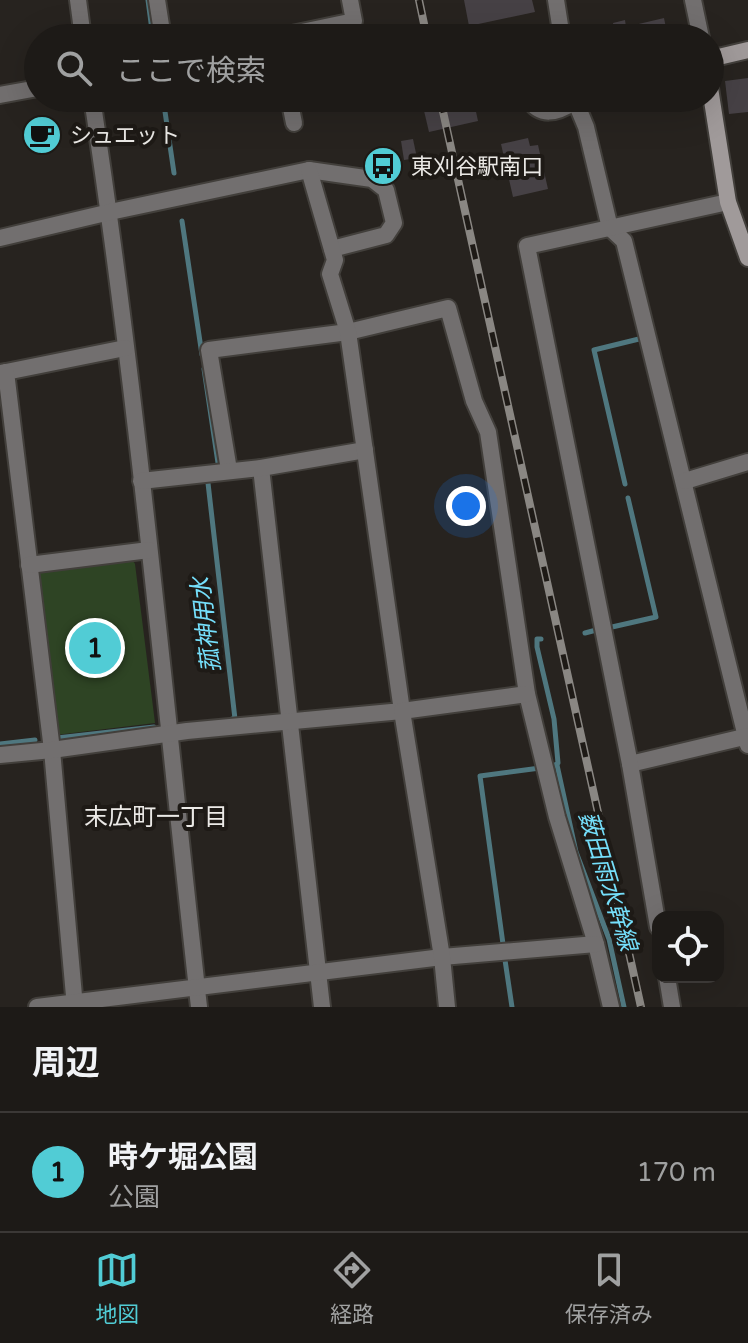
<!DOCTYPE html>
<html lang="ja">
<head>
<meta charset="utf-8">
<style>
  :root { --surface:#1d1a17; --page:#2a2724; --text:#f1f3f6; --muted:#a0a1a1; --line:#3b3836; --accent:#51ccd5 }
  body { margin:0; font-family:"Varela Round","Noto Sans JP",sans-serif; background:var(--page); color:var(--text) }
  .controls { position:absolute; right:24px; bottom:24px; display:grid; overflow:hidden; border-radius:16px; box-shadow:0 8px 32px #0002 }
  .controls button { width:72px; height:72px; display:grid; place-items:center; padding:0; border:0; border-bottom:2px solid var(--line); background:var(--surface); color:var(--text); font:40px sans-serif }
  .you { position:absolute; left:466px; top:506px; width:28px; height:28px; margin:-20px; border:6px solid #fff; border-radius:50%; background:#1a73e8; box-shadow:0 0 0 12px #1a73e833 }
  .badge { display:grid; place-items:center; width:52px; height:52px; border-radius:50%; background:var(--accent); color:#111; font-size:26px; font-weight:700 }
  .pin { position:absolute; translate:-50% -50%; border:4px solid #fff; box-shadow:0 2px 8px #0006 }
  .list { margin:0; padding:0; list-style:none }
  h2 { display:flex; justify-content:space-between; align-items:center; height:104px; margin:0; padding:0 32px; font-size:34px }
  h2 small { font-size:26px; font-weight:400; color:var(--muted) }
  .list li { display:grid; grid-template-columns:52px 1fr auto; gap:24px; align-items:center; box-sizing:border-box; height:120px; padding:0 32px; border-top:2px solid var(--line) }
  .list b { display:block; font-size:30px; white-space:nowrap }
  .list p { margin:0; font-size:26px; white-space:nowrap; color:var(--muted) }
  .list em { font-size:26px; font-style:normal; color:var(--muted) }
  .icon { flex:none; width:44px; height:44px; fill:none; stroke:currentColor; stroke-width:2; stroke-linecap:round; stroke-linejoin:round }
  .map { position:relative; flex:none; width:748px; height:1007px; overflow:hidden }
  .search { position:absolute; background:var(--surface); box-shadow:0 8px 32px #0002; left:24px; right:24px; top:24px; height:88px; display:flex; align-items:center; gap:20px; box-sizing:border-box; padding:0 28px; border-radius:44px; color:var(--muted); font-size:30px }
  .sheet { height:224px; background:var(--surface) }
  nav { display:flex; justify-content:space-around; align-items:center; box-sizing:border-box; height:112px; border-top:2px solid var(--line); background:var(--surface); font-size:22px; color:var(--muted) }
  nav a { display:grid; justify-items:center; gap:4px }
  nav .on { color:var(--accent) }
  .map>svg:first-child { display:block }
  .green { fill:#2e4424 }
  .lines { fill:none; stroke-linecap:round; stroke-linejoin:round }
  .stream { stroke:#4f777f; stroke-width:5 }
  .building { fill:#464145 }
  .street-casing { stroke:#423f3b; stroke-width:20 }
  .secondary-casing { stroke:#423f3b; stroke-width:20 }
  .street { stroke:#726f6f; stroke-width:16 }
  .secondary { stroke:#a09a9a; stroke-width:16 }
  .rail-casing { stroke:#8a8783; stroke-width:8 }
  .rail { stroke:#1e1a16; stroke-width:5; stroke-dasharray:15; stroke-linecap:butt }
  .labels { text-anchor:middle; stroke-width:8; stroke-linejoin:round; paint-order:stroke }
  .poi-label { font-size:22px; fill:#ebe9e6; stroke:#1e1a16; text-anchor:start }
  .water-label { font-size:24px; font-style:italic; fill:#75dffb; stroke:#1e1a16 }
  .neighbourhood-label { font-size:24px; fill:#ebe9e6; stroke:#1e1a16 }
</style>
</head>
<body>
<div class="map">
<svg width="748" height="1007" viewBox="0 0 748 1007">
  <rect width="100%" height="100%" fill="#27231f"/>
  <!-- green -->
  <polygon class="green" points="131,557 135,564 155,723 56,735 35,573 40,568"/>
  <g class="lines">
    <!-- stream -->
    <g class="stream">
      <polyline points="148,0 153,38"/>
      <polyline points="163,98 174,173"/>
      <polyline points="182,221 202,355"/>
      <polyline points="204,369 218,463"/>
      <polyline points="208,483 235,719 232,719"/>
      <polyline points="625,484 594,350 643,338"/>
      <polyline points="612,627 656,617 628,498"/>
      <polyline points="585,633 600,629"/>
      <polyline points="541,639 537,639 537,647 554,719 558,763 555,765"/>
      <polyline points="57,738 154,727"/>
      <polyline points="0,744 35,740"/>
      <polyline points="557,765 576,852 609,939 624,1007"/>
      <polyline points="503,944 480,776 540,768"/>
      <polyline points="505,960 512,1007"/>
    </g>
  </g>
  <!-- building -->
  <g class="building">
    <polygon points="464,0 532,0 535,12 469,26"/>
    <polygon points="664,18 668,38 600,38 599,32 614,29 613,23 625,20 626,27"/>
    <polygon points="748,78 748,112 729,114 725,81"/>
    <polygon points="421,98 473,98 478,121 429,132"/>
    <polygon points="528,138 530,146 538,145 548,189 513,197 501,144"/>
    <polygon points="413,139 417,158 404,160 401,141"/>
  </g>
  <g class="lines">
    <defs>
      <g id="street">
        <polyline points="78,0 83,38"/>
        <polyline points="157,0 163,38"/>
        <polyline points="556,0 562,38"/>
        <polyline points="693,0 701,38"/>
        <polyline points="273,38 354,21 350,0"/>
        <polyline points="0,95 38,88"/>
        <path d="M92,98c46,302 73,606 107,909"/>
        <polyline points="289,98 294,123"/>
        <path d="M528,98c12,20 29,15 46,4"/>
        <polyline points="574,98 586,127 610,228 624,241 748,745"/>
        <polyline points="0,238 110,212 309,170 372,179 386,190 394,223 386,235 332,249"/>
        <polyline points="6,372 125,348"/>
        <polyline points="0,373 6,372 52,750 75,1007"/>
        <polyline points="261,468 322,1007"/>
        <polyline points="229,470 209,350 348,332 448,308 474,401 488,432 527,694 557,817 596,944 611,1007"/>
        <polyline points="141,481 261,468 365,450"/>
        <polyline points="685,481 748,462"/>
        <polyline points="29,565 149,550"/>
        <polyline points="0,755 52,750 187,731 402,711 348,332 330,274 335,260 309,170"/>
        <polyline points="630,764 748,736"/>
        <polyline points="658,927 630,764 527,246 728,202"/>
        <polyline points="667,977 672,1007"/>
        <polyline points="37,1007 442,957 596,944"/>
        <polyline points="447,1007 442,957 402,711 527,694"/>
      </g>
      <g id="secondary">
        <polyline points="710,59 748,50"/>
        <polyline points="710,88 728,202 748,258"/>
      </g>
    </defs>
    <!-- street casing -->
    <use href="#street" class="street-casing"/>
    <!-- secondary casing -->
    <use href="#secondary" class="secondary-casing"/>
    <!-- street -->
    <use href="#street" class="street"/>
    <!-- secondary -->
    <use href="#secondary" class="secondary"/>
    <defs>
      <g id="rail">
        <polyline points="419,0 427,38"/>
        <polyline points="440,98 641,1007"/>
      </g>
    </defs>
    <!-- rail casing -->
    <use href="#rail" class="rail-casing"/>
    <!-- rail -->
    <use href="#rail" class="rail"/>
  </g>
  <!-- icons -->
  <defs>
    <symbol id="cafe-disc" viewBox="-11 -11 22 22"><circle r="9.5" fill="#51ccd5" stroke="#1e1a16"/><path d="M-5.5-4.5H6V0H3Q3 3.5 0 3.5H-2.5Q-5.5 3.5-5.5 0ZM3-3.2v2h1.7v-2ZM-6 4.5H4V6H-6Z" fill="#111"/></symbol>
    <symbol id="bus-disc" viewBox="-11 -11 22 22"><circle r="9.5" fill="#51ccd5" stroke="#1e1a16"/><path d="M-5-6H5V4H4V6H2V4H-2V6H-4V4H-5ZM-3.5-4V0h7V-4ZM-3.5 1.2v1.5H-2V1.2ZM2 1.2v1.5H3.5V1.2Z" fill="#111"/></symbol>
  </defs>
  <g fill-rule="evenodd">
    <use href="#cafe-disc" x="20" y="113" width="44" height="44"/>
    <use href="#bus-disc" x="361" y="144" width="44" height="44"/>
  </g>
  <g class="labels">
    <!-- poi labels -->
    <g class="poi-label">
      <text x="70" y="143">シュエット</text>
      <text x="411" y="174">東刈谷駅南口</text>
    </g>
    <!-- water labels -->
    <g class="water-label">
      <text transform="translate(206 625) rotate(-97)" y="8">菰神用水</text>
      <text transform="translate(608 881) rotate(73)" y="8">薮田雨水幹線</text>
    </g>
    <!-- neighbourhood labels -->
    <g class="neighbourhood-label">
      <text x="156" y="825">末広町一丁目</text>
    </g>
  </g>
</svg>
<div class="controls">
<button><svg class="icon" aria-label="locate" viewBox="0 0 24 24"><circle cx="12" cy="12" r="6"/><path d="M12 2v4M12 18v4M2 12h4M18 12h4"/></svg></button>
</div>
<div class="you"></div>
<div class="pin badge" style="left:95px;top:648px">1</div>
<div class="search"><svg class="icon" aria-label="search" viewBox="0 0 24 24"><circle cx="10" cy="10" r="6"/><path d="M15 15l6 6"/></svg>ここで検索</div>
</div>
<section class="sheet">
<h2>周辺<small></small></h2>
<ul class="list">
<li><span class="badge">1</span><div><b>時ケ堀公園</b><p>公園</p></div><em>170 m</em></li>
</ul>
</section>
<nav>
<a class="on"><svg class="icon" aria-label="map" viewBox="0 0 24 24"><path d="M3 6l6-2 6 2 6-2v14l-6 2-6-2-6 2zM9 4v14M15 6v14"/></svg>地図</a>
<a><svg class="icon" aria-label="directions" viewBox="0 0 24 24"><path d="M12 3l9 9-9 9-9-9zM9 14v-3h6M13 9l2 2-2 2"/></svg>経路</a>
<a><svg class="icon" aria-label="saved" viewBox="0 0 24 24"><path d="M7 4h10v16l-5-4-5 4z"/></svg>保存済み</a>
</nav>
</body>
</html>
